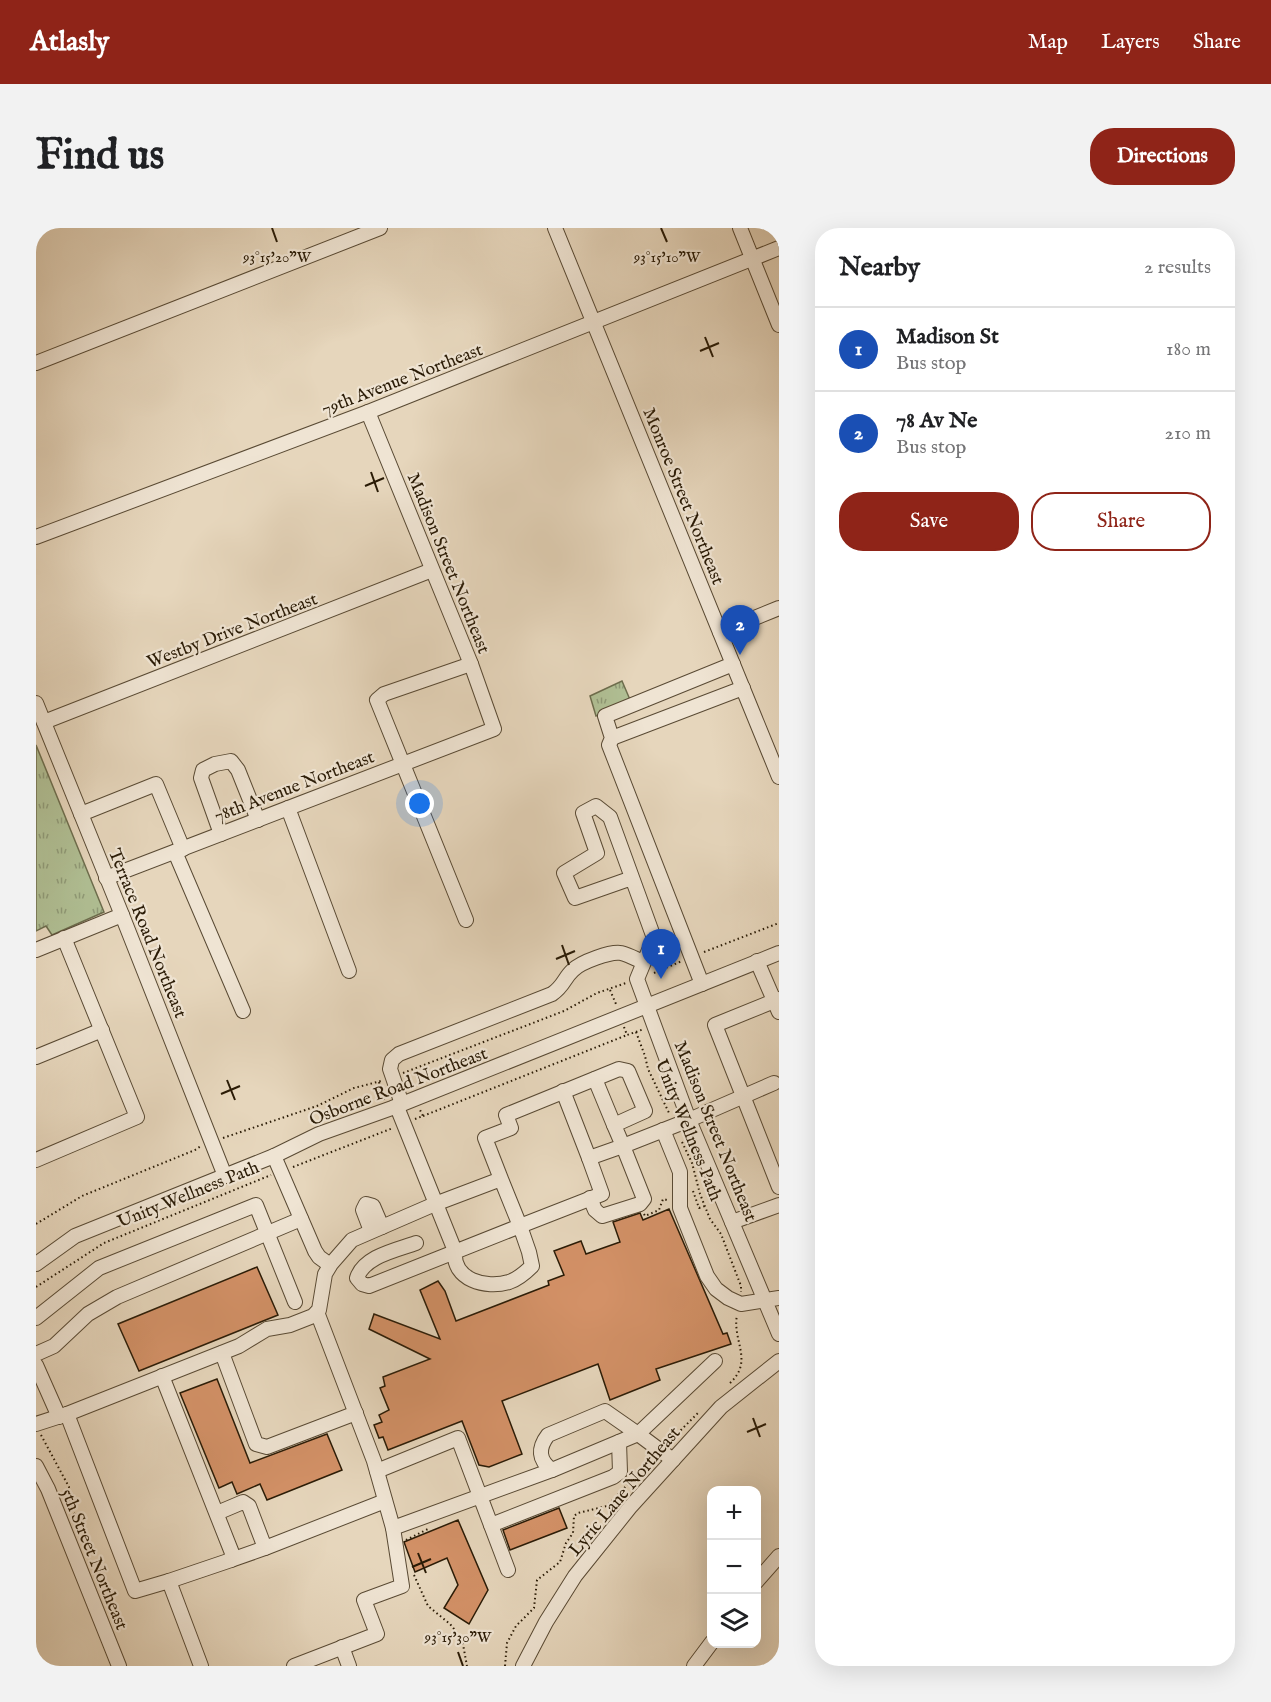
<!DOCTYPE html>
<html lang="en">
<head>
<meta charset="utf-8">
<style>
  :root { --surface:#fff; --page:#f2f2f2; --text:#202124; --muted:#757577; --line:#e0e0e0; --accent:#8f2418 }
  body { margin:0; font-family:"IM FELL English",serif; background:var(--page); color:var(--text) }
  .controls { position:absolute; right:18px; bottom:18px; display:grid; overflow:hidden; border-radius:12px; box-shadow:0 6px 24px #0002 }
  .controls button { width:54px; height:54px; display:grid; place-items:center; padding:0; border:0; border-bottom:2px solid var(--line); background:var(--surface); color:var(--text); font:30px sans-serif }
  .you { position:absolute; left:384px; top:576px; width:21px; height:21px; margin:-15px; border:4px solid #fff; border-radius:50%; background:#1a73e8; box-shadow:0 0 0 9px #1a73e833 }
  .badge { display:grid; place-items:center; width:39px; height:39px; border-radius:50%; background:var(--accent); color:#fff; font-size:20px; font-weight:700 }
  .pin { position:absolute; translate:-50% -50px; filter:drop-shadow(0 2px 3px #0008) }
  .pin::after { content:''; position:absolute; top:32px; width:21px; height:18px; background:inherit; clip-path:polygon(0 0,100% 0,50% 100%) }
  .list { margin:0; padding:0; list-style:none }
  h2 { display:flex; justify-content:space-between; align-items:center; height:78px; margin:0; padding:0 24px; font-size:26px }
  h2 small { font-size:20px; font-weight:400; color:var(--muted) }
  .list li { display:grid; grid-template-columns:39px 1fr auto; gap:18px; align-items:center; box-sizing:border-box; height:84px; padding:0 24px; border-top:2px solid var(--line) }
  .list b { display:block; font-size:22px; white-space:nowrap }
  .list p { margin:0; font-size:20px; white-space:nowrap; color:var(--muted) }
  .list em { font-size:20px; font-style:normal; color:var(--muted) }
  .actions { display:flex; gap:12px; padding:18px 24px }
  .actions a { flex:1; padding:14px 0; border:2px solid var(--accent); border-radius:24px; text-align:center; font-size:21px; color:var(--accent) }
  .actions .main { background:var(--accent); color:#fff }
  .icon { flex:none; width:33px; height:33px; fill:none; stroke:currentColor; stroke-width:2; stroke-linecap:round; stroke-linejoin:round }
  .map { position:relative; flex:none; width:743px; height:1438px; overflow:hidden; border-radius:24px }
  header { display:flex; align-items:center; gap:36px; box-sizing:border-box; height:84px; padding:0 30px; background:var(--accent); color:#fff }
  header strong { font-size:28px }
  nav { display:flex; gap:33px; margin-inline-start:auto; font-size:21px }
  .intro { display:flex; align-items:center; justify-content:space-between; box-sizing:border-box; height:144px; padding:0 36px }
  h1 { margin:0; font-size:42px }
  .button { padding:15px 27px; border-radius:24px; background:var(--accent); color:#fff; font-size:21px; font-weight:700 }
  main { display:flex; gap:36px; padding:0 36px }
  aside { flex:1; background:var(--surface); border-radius:24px; box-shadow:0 6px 24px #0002 }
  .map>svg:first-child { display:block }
  .park { fill:url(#park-tufts); stroke:#6d6d4d; stroke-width:1.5 }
  .building { fill:#d39167; stroke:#2a1b06; stroke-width:1.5 }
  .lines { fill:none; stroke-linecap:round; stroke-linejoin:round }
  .minor-casing { stroke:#594a34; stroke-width:16 }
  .path { stroke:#2a1b06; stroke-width:2; stroke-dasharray:1.5 3; stroke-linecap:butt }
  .minor { stroke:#efe4d3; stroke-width:14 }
  .ticks { fill:none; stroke:#2a1b06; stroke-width:2 }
  .labels { text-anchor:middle; stroke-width:4.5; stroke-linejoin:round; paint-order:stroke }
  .street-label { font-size:18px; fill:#2a1b06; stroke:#efe4d3 }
  .ticks-label { font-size:15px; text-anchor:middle; fill:#2a1b06; stroke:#efe4d3; stroke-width:4.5; stroke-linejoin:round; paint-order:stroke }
</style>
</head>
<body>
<header>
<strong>Atlasly</strong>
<nav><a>Map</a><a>Layers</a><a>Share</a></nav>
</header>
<div class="intro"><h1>Find us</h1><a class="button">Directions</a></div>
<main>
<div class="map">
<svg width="743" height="1438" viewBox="0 0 743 1438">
  <defs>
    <pattern id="park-tufts" width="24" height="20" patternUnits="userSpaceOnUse" patternTransform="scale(1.5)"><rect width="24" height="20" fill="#b0bf94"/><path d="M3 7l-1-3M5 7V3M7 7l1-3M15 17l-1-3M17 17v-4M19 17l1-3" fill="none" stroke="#8f9a77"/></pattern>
  </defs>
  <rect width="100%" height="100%" fill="#e6d6bc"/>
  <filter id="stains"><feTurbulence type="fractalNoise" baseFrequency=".00333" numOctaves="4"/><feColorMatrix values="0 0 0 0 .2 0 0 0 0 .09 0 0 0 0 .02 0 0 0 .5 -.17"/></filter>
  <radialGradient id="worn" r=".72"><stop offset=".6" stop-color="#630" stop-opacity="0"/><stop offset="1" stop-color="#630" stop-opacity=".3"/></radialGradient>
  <!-- park -->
  <g class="park">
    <polygon points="586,453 595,474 560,488 554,468"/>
    <polygon points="0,517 68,684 16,707 10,698 0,703"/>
  </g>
  <!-- building -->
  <g class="building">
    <polygon points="633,981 687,1106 691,1105 695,1116 620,1141 624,1152 574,1172 562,1136 466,1173 486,1226 453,1239 443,1237 426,1193 352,1222 347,1209 343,1210 338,1197 346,1194 343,1187 353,1182 344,1160 349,1158 347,1149 394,1131 333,1101 338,1086 404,1111 384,1062 402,1053 409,1063 420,1093 513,1057 512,1053 528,1047 518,1023 545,1013 550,1026 584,1014 577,994 604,985 607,992"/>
    <polygon points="221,1039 242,1087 103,1143 82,1096"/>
    <polygon points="181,1151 214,1235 291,1206 306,1242 231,1272 224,1256 201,1266 196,1254 183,1260 144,1165"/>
    <polygon points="523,1280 531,1300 474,1322 467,1302"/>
    <polygon points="422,1292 452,1362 433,1396 408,1380 422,1357 411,1330 379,1344 368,1314"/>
  </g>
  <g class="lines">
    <defs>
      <g id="minor">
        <polyline points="519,0 743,549"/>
        <polyline points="704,0 743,97"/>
        <polyline points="0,135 344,0"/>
        <polyline points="0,309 332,184 743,20"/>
        <polyline points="684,404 743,380"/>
        <polyline points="0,475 86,687 189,948"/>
        <polyline points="8,494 396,342"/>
        <polyline points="576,510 707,460"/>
        <polyline points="252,580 313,743"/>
        <polyline points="45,586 120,556 147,621"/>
        <polyline points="185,606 165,550 167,542 179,536 195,533 202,542 222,592"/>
        <polyline points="139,624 207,783"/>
        <polyline points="70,650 458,501 435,436 332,184"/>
        <polyline points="596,650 539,670 528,645 561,625 547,585 560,578 574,589 618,710 601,751 653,892 743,1106"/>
        <polyline points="430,692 341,472 348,466 435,436"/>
        <polyline points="0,722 86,687"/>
        <polyline points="721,733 743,784"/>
        <polyline points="666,756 573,517 576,510 569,488 697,436"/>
        <polyline points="743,771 679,797 743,959"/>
        <polyline points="0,829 66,802"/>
        <polyline points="559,851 578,897"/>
        <polyline points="527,863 553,930"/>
        <path d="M366,876l-12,-35 2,-9 7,-6 153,-60c12,-8 12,-16 21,-24 8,-8 38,-19 48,-17 8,2 15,6 22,9"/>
        <path d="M361,879l58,144c-3,29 31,38 54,31 9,-3 16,-9 23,-16l-3,-14 -9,-26 -151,60 -7,-2 -5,-6c7,-22 40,-28 59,-35"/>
        <polyline points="627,902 644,944 644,980 671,1048 680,1061 692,1070 705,1076 743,1070"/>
        <polyline points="238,928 279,1023 283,1029 294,1037"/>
        <polyline points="0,932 101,889 28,710"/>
        <polyline points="554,970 559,982 566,988 604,976 608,971 587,918 653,892 738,855"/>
        <polyline points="696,994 743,977"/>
        <polyline points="335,1003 327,982 330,976 337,978 346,999"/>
        <polyline points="0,1036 39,1008 238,928 283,906 356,880 743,725"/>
        <polyline points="281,1084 338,1233 357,1300 516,1242"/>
        <polyline points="0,1090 63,1040 220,977 259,1074"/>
        <polyline points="186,1125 220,1216 231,1219 320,1185"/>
        <polyline points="0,1126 18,1118 52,1086 81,1069 265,991"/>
        <polyline points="0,1137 23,1189"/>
        <polyline points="126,1148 196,1325 195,1332 133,1353"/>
        <path d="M569,1183l33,23 -86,36c-14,-10 -14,-22 -4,-35z"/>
        <polyline points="31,1186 99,1363 133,1353 165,1438"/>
        <polyline points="0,1196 31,1186 203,1118 231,1101 254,1097 277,1088 283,1082 289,1046 295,1036 316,1012 399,976 465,951 449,910 475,900 470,887 583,841 592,843 609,883 578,897 587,918 553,930 566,966 484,998 465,951"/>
        <polyline points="637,1232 602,1206 679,1133"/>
        <polyline points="0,1238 12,1261 83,1438"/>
        <polyline points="341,1243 422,1210 472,1342"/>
        <polyline points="181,1285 207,1274 213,1278 229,1320 349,1273"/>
        <polyline points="455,1297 577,1249 584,1244 583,1214"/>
        <polyline points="195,1332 229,1320"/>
        <polyline points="720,1354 743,1328"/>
        <polyline points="306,1419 313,1438"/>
        <polyline points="258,1438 341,1406 328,1372 366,1358 357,1300"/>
        <polyline points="487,1438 510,1394 539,1348 595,1278 685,1179 743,1133"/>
        <polyline points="658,1438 676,1414"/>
      </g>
    </defs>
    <!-- minor casing -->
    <use href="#minor" class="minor-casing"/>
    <!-- path -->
    <g class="path">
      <polyline points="668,724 743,695"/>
      <polyline points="618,745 646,733"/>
      <polyline points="574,762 580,776"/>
      <polyline points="588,799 591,807 608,801"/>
      <polyline points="600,804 609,828 612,841 634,887"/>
      <polyline points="367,845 528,783 561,765 590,755"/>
      <polyline points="343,854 348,872"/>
      <polyline points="387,888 591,807"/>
      <polyline points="379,891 387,888 384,882"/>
      <polyline points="187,910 281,878 318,860 345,853"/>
      <polyline points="646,914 656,935 664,966 674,991 685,1006 705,1058 705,1064"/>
      <polyline points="257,939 357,900"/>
      <polyline points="657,963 663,980 669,978"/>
      <polyline points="608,986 609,988 623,982 627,971 631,972"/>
      <polyline points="0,996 46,968 159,922 165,918"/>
      <polyline points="0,1059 68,1015 235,947"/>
      <path d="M694,1155c24,-22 2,-42 7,-68"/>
      <polyline points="5,1207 33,1259 35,1277 49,1313 49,1320"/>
      <polyline points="632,1215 662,1185"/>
      <polyline points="370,1312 392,1301"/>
      <polyline points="378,1347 392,1378 414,1396 426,1411 431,1438"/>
      <polyline points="469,1438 471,1415 480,1398 498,1380 501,1352 524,1334 530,1315 537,1305 538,1288 542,1285 571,1278 615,1232"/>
    </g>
    <!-- minor -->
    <use href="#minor" class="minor"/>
  </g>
  <!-- ticks -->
  <path class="ticks" d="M236,0l5,14M625,0l6,14M669,109l8,20M664,123l19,-8M335,244l7,20M329,258l19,-8M526,717l7,20M520,731l19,-8M191,852l8,20M185,866l19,-8M717,1190l7,19M711,1204l19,-8M382,1325l8,20M376,1339l19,-8M422,1424l5,14"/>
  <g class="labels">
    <!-- street labels -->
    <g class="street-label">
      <text transform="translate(366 151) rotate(-21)" y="6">79th Avenue Northeast</text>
      <text transform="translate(648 268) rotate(68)" y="6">Monroe Street Northeast</text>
      <text transform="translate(413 335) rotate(68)" y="6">Madison Street Northeast</text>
      <text transform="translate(196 402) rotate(-21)" y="6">Westby Drive Northeast</text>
      <text transform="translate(258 558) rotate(-21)" y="6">78th Avenue Northeast</text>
      <text transform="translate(112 705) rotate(68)" y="6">Terrace Road Northeast</text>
      <text transform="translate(362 858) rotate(-21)" y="6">Osborne Road Northeast</text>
      <text transform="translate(653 902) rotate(68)" y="6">Unity Wellness Path</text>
      <text transform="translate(680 903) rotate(68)" y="6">Madison Street Northeast</text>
      <text transform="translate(152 966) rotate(-22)" y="6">Unity Wellness Path</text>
      <text transform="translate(588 1263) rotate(-50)" y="6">Lyric Lane Northeast</text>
      <text transform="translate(59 1331) rotate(68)" y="6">5th Street Northeast</text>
    </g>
  </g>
  <g class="ticks-label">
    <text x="241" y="34">93°15'20"W</text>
    <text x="631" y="34">93°15'10"W</text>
    <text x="422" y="1414">93°15'30"W</text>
  </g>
  <rect width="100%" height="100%" filter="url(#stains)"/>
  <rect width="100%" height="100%" fill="url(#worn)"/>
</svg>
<div class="controls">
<button>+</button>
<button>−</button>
<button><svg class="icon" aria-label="layers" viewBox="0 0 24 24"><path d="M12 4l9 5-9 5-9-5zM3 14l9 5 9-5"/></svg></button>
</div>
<div class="you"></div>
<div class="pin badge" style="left:625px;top:751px;background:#1a4fb4">1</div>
<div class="pin badge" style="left:704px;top:427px;background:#1a4fb4">2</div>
</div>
<aside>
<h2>Nearby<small>2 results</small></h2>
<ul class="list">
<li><span class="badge" style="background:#1a4fb4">1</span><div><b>Madison St</b><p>Bus stop</p></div><em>180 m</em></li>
<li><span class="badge" style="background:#1a4fb4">2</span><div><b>78 Av Ne</b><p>Bus stop</p></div><em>210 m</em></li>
</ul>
<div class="actions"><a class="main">Save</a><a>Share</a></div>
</aside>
</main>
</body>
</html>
